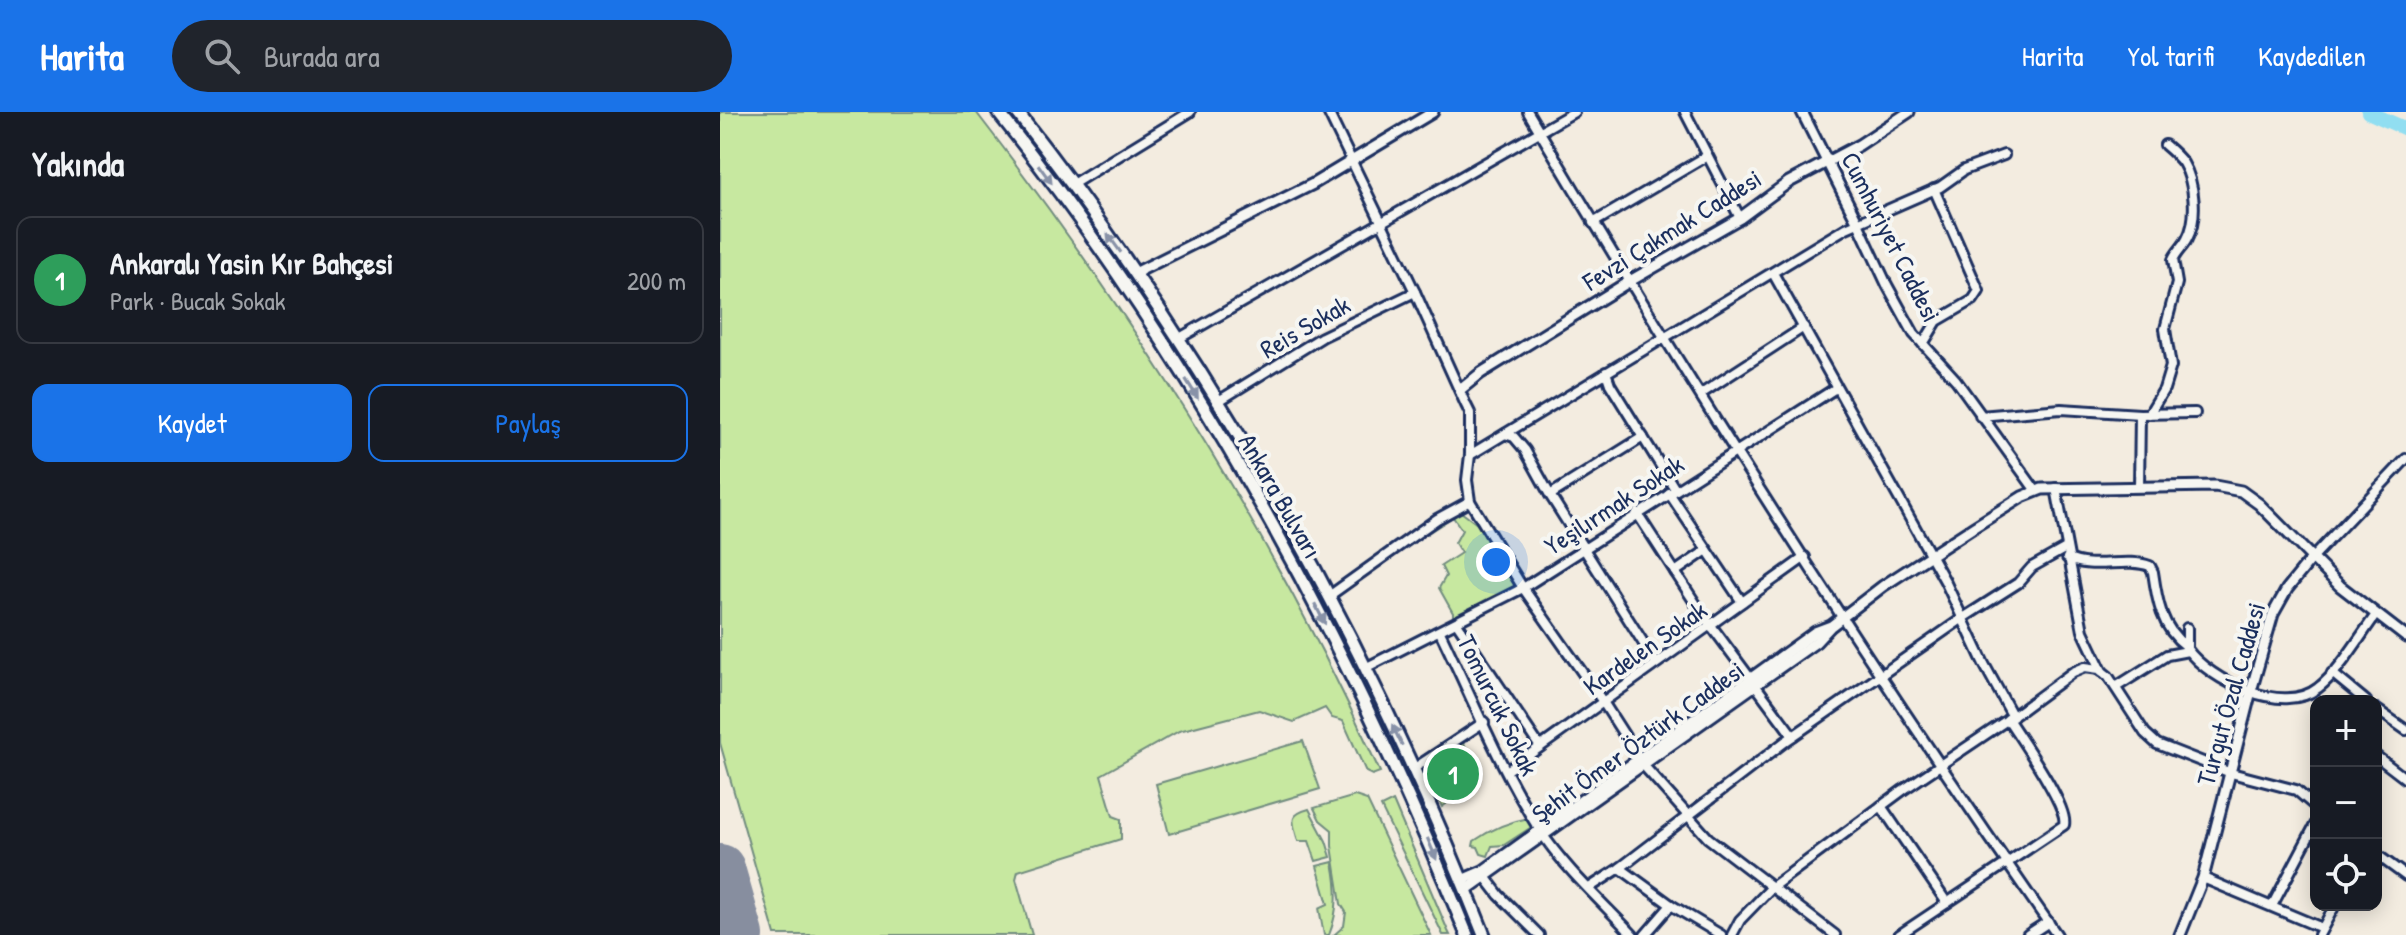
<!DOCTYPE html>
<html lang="tr">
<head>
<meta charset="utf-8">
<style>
  :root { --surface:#171b24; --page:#20242c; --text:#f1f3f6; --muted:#9ea1a6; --line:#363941; --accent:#1a73e8 }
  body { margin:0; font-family:"Patrick Hand",sans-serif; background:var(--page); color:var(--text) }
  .controls { position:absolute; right:24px; bottom:24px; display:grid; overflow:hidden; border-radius:16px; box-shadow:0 4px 20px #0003 }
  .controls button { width:72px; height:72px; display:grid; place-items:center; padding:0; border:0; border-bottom:2px solid var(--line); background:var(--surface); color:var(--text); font:40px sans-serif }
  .you { position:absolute; left:776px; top:450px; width:28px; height:28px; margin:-20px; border:6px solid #fff; border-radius:50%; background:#1a73e8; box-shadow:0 0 0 12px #1a73e833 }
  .badge { display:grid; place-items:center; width:52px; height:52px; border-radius:50%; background:var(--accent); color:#fff; font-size:26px; font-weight:700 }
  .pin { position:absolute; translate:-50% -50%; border:4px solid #fff; box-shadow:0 2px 8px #0006 }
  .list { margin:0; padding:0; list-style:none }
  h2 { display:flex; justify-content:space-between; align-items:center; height:104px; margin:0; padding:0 32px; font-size:34px }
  h2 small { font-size:26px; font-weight:400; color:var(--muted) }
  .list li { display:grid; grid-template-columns:52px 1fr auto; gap:24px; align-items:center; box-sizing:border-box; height:128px; margin:0 16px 16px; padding:0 16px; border:2px solid var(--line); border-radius:16px }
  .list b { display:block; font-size:30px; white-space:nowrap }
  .list p { margin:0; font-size:26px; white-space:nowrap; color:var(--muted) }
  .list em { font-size:26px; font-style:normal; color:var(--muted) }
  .actions { display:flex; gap:16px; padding:24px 32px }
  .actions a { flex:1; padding:18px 0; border:2px solid var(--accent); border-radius:16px; text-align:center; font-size:28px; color:var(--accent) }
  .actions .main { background:var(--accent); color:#fff }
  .icon { flex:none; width:44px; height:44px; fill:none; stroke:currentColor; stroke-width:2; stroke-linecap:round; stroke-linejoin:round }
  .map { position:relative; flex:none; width:1686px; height:823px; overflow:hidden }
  header { display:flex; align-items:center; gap:48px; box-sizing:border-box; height:112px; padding:0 40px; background:var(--accent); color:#fff }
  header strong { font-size:38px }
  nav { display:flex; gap:44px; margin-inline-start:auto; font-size:28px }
  .search { width:560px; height:72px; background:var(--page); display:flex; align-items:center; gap:20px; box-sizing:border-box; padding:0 28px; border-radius:44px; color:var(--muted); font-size:30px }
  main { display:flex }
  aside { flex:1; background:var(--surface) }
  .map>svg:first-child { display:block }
  .green { fill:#c7e8a0; stroke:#718c7f; stroke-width:2 }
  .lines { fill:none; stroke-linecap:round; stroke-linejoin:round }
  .river { stroke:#91def1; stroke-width:14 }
  .runway { stroke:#878e9f; stroke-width:50 }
  .minor-casing { stroke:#1b2f5e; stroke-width:14 }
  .tertiary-casing { stroke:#1b2f5e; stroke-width:15 }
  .secondary-casing { stroke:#1b2f5e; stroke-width:17 }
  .minor { stroke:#f6f6f2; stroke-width:8 }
  .tertiary { stroke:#f6f6f2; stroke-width:9 }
  .secondary { stroke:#f6f6f2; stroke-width:11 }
  .oneway { fill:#8892a8 }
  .labels { text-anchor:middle; stroke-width:8; stroke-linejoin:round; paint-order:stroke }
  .street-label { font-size:26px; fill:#1b2f5e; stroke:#f6f6f2 }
</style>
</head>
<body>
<header>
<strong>Harita</strong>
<div class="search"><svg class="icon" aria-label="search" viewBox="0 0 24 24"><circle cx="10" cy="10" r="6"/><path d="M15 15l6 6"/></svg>Burada ara</div>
<nav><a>Harita</a><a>Yol tarifi</a><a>Kaydedilen</a></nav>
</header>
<main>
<aside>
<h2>Yakında<small></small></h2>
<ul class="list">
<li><span class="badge" style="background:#2e9e5b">1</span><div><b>Ankaralı Yasin Kır Bahçesi</b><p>Park · Bucak Sokak</p></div><em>200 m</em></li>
</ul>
<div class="actions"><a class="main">Kaydet</a><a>Paylaş</a></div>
</aside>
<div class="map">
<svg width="1686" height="823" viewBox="0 0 1686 823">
  <rect width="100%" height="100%" fill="#f3ece0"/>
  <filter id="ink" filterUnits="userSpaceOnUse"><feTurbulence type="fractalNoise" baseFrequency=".0125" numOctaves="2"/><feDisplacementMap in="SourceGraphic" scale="16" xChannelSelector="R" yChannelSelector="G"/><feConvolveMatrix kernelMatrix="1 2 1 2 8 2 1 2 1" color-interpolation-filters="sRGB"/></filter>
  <g filter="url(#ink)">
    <!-- green -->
    <g class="green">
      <path d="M0,0h256c158,204 298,424 404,660l-8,3 -6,-3 -23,-51 -11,-3 -7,-10 -31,14 -35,-12 -80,21 -78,44 12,41 8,3v20l-103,32 -2,8 16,56h-257l-55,-192z"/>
      <path d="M286,0h4c120,158 229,322 320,498 54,106 102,215 147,325h-4c-119,-298 -273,-568 -467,-823z"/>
      <polygon points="741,400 757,412 796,474 733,507 733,501 719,476 726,464 721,454 741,441 735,431 742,418 733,405 700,426 698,423 733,401"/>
      <polygon points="583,629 600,677 449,722 436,672"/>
      <polygon points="742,629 761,660 756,664 759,668 722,695 705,656"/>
      <polygon points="635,684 647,688 711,823 614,823 624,814 626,800 621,792 612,734 612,718 600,708 594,696"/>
      <polygon points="673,689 728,819 730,823 723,823 661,695"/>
      <path d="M589,697l17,32 5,16 -15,4 -7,-20h-11c-5,-19 -11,-26 11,-32z"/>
      <path d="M809,706l4,8 -29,19 -12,1 -4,10 -7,-2 -3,-7 -5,-1 1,-5c16,-11 37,-20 55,-23z"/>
      <path d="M613,750c5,26 6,48 -4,73h-5l-5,-27 9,-4 -11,-38z"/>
    </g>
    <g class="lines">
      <!-- river -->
      <polyline class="river" points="1648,0 1686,17"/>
      <!-- runway -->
      <polyline class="runway" points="0,757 19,823"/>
      <defs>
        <g id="minor">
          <polyline points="608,0 695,180 746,293 750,301 750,343 747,368 750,389 803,476 883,590 924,654 988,726 1115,823"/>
          <path d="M808,0c165,279 343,557 529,823"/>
          <polyline points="965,0 1020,106"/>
          <polyline points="351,73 470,0"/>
          <polyline points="873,111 987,44"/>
          <polyline points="1138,111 1167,173 1194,222 1236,268 1316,379"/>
          <polyline points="1053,161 1225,469 1264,552 1293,605"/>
          <polyline points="458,227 854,0"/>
          <polyline points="1203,232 1217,209 1253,188 1259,179 1214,77"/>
          <polyline points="886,260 890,272 955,377"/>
          <polyline points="981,282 1084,215"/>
          <polyline points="497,290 602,225 695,180"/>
          <path d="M1429,302l15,-25 7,-23 -6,-37 12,-46 -4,-23c3,-8 10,-13 14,-21 11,-20 8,-56 -4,-76 -5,-7 -12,-13 -18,-18"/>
          <polyline points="1260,304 1341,297 1420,302 1475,301"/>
          <polyline points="785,322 794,325 805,338 830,383 936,551"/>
          <polyline points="750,343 1126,116 1220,75 1244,58 1284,43"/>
          <polyline points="1419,375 1420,302"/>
          <polyline points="1336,376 1363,519 1382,559"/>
          <polyline points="949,381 1022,490"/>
          <polyline points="830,383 923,325"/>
          <polyline points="917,401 981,500 1073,624"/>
          <polyline points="1593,445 1686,347"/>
          <path d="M1347,446c25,13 57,-1 83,8l3,6c4,28 8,56 33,74"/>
          <polyline points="955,460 987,438"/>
          <polyline points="609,484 717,407 750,389"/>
          <polyline points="737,511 820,635"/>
          <path d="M1467,516v21c23,32 96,67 131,39 21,-16 41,-50 57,-72"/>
          <path d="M720,520c32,66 60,136 99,197 25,39 63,73 94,106"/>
          <polyline points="645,556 803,476 1116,276"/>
          <polyline points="1612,561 1646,589"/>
          <polyline points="1396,575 1447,543 1468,539"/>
          <polyline points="1656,597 1686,618"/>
          <polyline points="1656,644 1686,667"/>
          <polyline points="693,657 764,610"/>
          <polyline points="788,658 1085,445"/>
          <polyline points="1161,694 1227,791"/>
          <polyline points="1656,742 1686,764"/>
          <polyline points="900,756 951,793 1001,823"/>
          <polyline points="766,766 779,783 819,823"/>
          <polyline points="1483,766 1602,816"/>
          <polyline points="869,776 900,756 1066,629 1243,506 1298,471 1312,455 1346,436"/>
          <polyline points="1552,794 1596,711"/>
          <polyline points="925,823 951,793"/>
          <polyline points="1012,823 1020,808 1052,775 1183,678 1296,602 1353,560 1365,555 1379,557 1388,564 1425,621 1437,632 1511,661 1576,678 1596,695"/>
          <path d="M1179,823l165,-110c5,-18 -44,-87 -56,-106"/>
          <polyline points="1599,823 1615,793"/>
        </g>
        <g id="tertiary">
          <polyline points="1082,0 1138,111"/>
          <polyline points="415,161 593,72 713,0"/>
          <polyline points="740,278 761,261 910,169 1020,106 1069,70 1139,33 1189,0"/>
          <polyline points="742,768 763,759 1095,520 1111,514 1163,474 1254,415 1302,385 1322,377 1495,374 1521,379 1539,392 1620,474 1686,525"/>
          <polyline points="746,778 1096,530 1109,516"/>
          <polyline points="1308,823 1328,810"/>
          <polyline points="1460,823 1483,766 1531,579 1553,502 1567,477 1593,445"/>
        </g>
        <g id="secondary">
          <path d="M278,0c198,248 350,530 469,823"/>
          <path d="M297,0c195,249 351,529 467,823"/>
        </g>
      </defs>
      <!-- minor casing -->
      <use href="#minor" class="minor-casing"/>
      <!-- tertiary casing -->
      <use href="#tertiary" class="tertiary-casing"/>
      <!-- secondary casing -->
      <use href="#secondary" class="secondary-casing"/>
      <!-- minor -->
      <use href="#minor" class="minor"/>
      <!-- tertiary -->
      <use href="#tertiary" class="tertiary"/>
      <!-- secondary -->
      <use href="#secondary" class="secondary"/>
    </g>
    <!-- one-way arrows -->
    <defs><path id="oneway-solid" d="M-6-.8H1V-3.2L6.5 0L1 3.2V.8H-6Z" transform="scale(2)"/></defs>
    <g class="oneway">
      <use href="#oneway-solid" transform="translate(325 62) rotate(54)"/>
      <use href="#oneway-solid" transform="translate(394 131) rotate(-126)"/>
      <use href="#oneway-solid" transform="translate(472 277) rotate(58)"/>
      <use href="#oneway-solid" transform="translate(600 502) rotate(63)"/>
      <use href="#oneway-solid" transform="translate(677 623) rotate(-116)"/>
      <use href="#oneway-solid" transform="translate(712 737) rotate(67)"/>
    </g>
  </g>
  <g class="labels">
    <!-- street labels -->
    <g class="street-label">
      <text transform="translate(952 118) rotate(-32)" y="9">Fevzi Çakmak Caddesi</text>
      <text transform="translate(1171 125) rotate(63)" y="9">Cumhuriyet Caddesi</text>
      <text transform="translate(585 215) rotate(-30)" y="9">Reis Sokak</text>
      <text transform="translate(560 384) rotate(60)" y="9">Ankara Bulvarı</text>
      <text transform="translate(894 393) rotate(-33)" y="9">Yeşilırmak Sokak</text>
      <text transform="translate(925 536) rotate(-35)" y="9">Kardelen Sokak</text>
      <text transform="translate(1511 582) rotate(-74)" y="9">Turgut Özal Caddesi</text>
      <text transform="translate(778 593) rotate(64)" y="9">Tomurcuk Sokak</text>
      <text transform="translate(918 630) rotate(-36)" y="9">Şehit Ömer Öztürk Caddesi</text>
    </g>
  </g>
</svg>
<div class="controls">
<button>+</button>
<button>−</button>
<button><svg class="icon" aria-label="locate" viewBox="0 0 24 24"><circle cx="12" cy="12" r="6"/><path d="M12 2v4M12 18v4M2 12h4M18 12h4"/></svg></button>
</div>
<div class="you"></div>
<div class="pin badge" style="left:733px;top:662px;background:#2e9e5b">1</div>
</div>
</main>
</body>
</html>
